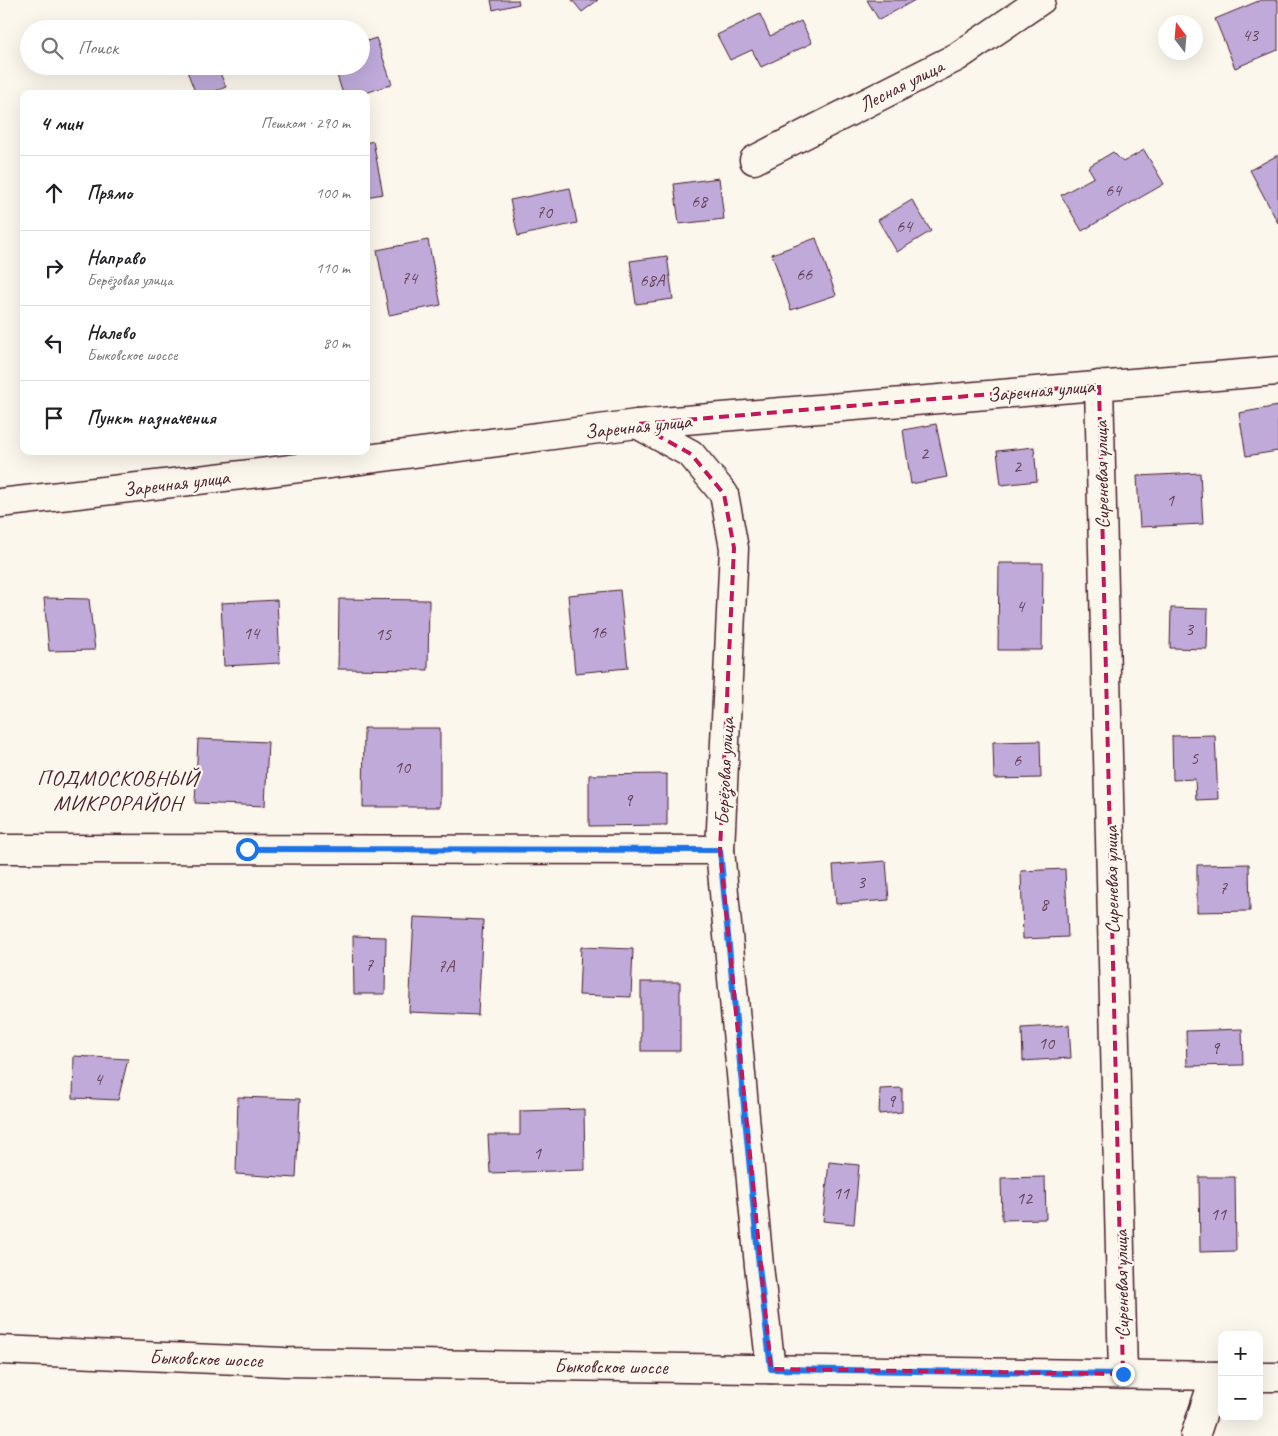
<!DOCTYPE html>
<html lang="ru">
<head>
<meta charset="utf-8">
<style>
  :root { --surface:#fff; --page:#f2f2f2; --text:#202124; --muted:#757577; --line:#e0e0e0 }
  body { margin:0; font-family:Caveat,sans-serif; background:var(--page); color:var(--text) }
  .controls { position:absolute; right:15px; bottom:15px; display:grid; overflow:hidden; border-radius:10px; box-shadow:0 5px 20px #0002 }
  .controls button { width:45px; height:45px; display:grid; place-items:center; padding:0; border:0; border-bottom:1px solid var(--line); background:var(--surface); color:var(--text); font:25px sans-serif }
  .compass { position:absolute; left:1158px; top:15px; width:45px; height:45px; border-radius:50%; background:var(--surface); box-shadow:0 5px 20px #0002; rotate:344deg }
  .stop { position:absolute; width:15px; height:15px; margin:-11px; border:4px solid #1a73e8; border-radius:50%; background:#fff }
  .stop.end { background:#1a73e8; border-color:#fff; box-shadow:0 1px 5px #0008 }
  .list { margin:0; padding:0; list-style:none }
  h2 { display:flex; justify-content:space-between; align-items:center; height:65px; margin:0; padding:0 20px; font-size:21px }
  h2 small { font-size:16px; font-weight:400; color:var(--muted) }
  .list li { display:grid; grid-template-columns:32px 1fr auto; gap:15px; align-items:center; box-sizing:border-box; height:75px; padding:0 20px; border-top:1px solid var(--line) }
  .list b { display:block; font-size:19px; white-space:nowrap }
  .list p { margin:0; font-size:16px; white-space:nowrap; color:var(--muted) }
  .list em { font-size:16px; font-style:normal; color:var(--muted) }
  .icon { flex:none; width:28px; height:28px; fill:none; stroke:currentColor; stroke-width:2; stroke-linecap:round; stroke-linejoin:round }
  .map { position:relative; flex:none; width:1278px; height:1436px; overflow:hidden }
  .search { position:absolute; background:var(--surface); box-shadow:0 5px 20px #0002; left:20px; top:20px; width:350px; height:55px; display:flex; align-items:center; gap:12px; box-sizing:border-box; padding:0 18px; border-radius:28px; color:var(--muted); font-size:19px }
  .panel { position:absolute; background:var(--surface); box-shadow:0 5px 20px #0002; left:20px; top:90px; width:350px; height:365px; border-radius:10px }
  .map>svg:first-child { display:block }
  .building { fill:#bfaada; stroke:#4a1f2b }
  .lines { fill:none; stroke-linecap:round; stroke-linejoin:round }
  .street-casing { stroke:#4a1f2b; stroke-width:31 }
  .primary-casing { stroke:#4a1f2b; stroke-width:31 }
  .street { stroke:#fbf7ec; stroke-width:28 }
  .primary { stroke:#fbf7ec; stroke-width:28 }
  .route { stroke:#1a73e8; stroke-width:6 }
  .marked { fill:none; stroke:#c2185b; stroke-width:4; stroke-dasharray:10 6; stroke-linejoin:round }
  .labels { text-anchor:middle; stroke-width:4.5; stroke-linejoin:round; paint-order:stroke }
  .number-label { font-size:18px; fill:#674257 }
  .street-label { font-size:20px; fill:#4a1f2b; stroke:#fbf7ec }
  .quarter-label { font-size:22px; letter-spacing:1px; fill:#4a1f2b; stroke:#fbf7ec }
</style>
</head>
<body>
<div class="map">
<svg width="1278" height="1436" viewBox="0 0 1278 1436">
  <rect width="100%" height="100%" fill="#fbf7ec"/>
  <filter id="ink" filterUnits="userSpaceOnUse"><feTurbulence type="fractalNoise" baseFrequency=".02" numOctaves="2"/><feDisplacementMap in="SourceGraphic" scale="10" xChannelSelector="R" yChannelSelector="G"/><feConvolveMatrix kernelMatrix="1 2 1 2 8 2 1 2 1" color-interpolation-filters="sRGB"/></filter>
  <g filter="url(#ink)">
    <!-- building -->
    <g class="building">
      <polygon points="491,0 518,0 519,4 493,10"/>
      <polygon points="572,0 598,0 582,12"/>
      <polygon points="867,0 915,0 879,20"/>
      <polygon points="1261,0 1278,0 1278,50 1235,68 1215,19"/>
      <polygon points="760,14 770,36 801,21 812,43 761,67 752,50 730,60 717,35"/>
      <polygon points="198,20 202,29 176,29"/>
      <polygon points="376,38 392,84 363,94 343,94 334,66 361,66 361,43"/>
      <polygon points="185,66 217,66 226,87 208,94 196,94"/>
      <polygon points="373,141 383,194 366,197 366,143"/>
      <polygon points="1144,150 1164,184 1082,231 1061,195 1094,177 1088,167 1113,152 1123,162"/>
      <polygon points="1278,155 1278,223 1250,170"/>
      <polygon points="719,178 724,219 679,224 674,184"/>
      <polygon points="570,188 577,223 518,236 510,200"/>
      <polygon points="912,200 931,231 897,252 878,220"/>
      <polygon points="816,238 836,295 791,310 772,254"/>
      <polygon points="428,240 441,305 389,315 377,250"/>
      <polygon points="667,256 673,299 636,304 630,261"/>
      <polygon points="1278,406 1278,451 1246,456 1239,413"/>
      <polygon points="936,424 947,477 911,484 903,430"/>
      <polygon points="1034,447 1037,481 1001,485 997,451"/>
      <polygon points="1200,473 1203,524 1140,527 1137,476"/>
      <polygon points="999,563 1043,563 1042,650 998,650"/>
      <polygon points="620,590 628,668 575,673 568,595"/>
      <polygon points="44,598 89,599 95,650 49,651"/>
      <polygon points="339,599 429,600 428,670 338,669"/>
      <polygon points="277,600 280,663 224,666 221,603"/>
      <polygon points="1171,608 1208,609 1207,649 1170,648"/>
      <polygon points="364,728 440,728 440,807 363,807"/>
      <polygon points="1215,735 1218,799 1196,800 1195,779 1173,780 1172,736"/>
      <polygon points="198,739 268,742 265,806 195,803"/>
      <polygon points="1040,741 1041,778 994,779 993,742"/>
      <polygon points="667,774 667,825 589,826 589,775"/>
      <polygon points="886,861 889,900 836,904 833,865"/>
      <polygon points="1249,864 1250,911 1197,912 1197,865"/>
      <polygon points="1065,869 1068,937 1023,939 1021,871"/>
      <polygon points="414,917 483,920 478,1015 409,1012"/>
      <polygon points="353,936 386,937 385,994 354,994"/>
      <polygon points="581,947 633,949 631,997 579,995"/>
      <rect x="641" y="982" width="39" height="69"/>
      <polygon points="1069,1025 1071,1058 1023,1061 1022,1028"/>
      <polygon points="1242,1029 1243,1065 1187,1066 1186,1031"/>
      <polygon points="74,1056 128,1059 118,1100 73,1098"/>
      <polygon points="902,1088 902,1112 879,1114 880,1089"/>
      <polygon points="238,1097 300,1099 296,1178 236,1174"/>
      <polygon points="584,1109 585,1170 490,1173 488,1135 520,1135 520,1111"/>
      <polygon points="829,1162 859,1165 854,1224 823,1221"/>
      <polygon points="1045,1177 1046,1219 1002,1220 1001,1178"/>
      <polygon points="1199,1177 1235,1177 1236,1251 1200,1252"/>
    </g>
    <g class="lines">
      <defs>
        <g id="street">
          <polyline points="754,160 957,57 1041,0"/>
          <polyline points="1099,385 1123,1374"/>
          <polyline points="637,424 691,454 724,494 734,548 720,850 759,1266 771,1369"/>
          <polyline points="0,503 268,472 637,424 1278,371"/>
          <polyline points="0,849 720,850"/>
          <polyline points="1195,1436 1215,1376"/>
        </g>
        <g id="primary">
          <polyline points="0,1350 284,1362 1222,1376"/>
          <polyline points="1259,1377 1278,1377"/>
        </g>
      </defs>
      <!-- street casing -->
      <use href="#street" class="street-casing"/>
      <!-- primary casing -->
      <use href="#primary" class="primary-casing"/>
      <!-- street -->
      <use href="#street" class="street"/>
      <!-- primary -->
      <use href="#primary" class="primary"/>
    </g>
  </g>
  <g class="lines" filter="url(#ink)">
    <!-- route -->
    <polyline class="route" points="247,849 720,850 759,1266 771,1369 1123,1374"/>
  </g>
  <!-- marked area -->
  <path class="marked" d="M1099,385l24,989 -352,-5 -51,-519 14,-302 -10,-54 -33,-40 -54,-30z"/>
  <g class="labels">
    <!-- number labels -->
    <g class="number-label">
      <text x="1250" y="41">43</text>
      <text x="1113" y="196">64</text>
      <text x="699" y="207">68</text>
      <text x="544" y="218">70</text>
      <text x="904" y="232">64</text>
      <text x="804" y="280">66</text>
      <text x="409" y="284">74</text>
      <text x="652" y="286">68А</text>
      <text x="924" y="459">2</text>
      <text x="1017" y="472">2</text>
      <text x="1170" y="506">1</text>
      <text x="1020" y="612">4</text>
      <text x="1189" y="635">3</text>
      <text x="598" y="638">16</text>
      <text x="251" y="639">14</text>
      <text x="383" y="640">15</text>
      <text x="1194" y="764">5</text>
      <text x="1017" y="766">6</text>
      <text x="402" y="773">10</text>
      <text x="628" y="806">9</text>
      <text x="861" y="888">3</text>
      <text x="1223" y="894">7</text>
      <text x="1044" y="910">8</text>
      <text x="369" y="971">7</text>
      <text x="446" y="972">7А</text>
      <text x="1046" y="1049">10</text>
      <text x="1215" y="1054">9</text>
      <text x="98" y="1085">4</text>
      <text x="891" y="1107">9</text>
      <text x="537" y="1159">1</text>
      <text x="841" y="1199">11</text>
      <text x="1024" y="1204">12</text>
      <text x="1218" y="1220">11</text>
    </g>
    <!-- street labels -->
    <g class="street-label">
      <text transform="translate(901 85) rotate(-27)" y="7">Лесная улица</text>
      <text transform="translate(1041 390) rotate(-5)" y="7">Заречная улица</text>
      <text transform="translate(638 426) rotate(-6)" y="7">Заречная улица</text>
      <text transform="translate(1101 475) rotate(-91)" y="7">Сиреневая улица</text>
      <text transform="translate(176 483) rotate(-7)" y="7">Заречная улица</text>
      <text transform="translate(724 771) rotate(-87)" y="7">Берёзовая улица</text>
      <text transform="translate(1111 880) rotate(-91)" y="7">Сиреневая улица</text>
      <text transform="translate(1121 1284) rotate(-91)" y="7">Сиреневая улица</text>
      <text transform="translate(206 1358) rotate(2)" y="7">Быковское шоссе</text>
      <text transform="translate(611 1366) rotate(1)" y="7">Быковское шоссе</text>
    </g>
    <!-- quarter labels -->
    <g class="quarter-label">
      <text x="118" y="785">ПОДМОСКОВНЫЙ<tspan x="118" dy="25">МИКРОРАЙОН</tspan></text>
    </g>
  </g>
</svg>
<div class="controls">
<button>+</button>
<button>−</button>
</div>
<svg class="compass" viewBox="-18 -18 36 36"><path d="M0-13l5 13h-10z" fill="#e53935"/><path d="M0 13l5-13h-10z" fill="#757577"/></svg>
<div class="stop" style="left:247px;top:849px"></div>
<div class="stop end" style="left:1123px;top:1374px"></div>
<div class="search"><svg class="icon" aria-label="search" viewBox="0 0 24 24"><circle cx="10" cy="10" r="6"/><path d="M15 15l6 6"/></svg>Поиск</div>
<section class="panel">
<h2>4 мин<small>Пешком · 290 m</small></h2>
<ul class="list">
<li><svg class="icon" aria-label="ahead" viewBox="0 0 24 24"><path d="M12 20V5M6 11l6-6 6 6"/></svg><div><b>Прямо</b></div><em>100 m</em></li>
<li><svg class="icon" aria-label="right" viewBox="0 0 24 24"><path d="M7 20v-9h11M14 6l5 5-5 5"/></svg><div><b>Направо</b><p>Берёзовая улица</p></div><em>110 m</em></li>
<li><svg class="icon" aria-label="left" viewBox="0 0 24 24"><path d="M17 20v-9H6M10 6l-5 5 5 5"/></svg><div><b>Налево</b><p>Быковское шоссе</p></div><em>80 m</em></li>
<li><svg class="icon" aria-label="arrive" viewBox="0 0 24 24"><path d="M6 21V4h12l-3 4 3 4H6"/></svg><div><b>Пункт назначения</b></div></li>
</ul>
</section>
</div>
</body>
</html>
